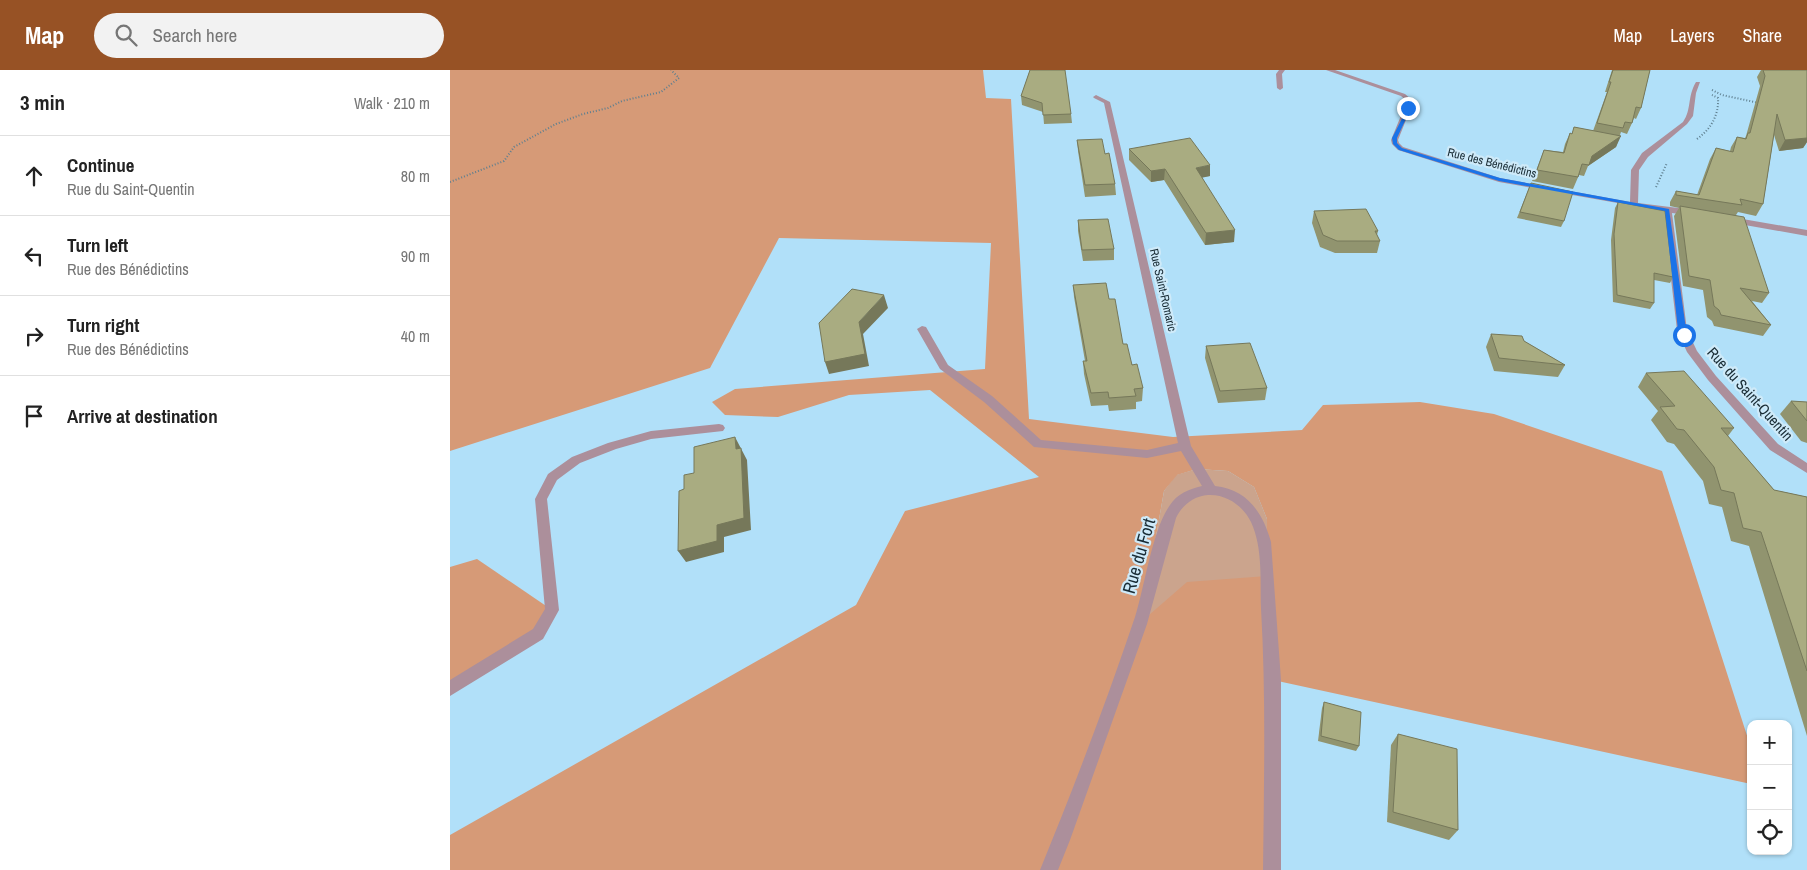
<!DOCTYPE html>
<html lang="en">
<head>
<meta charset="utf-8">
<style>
  :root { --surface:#fff; --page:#f2f2f2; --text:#222; --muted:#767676; --line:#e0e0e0; --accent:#975225 }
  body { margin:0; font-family:"Archivo Narrow",sans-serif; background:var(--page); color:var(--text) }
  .controls { position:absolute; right:15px; bottom:15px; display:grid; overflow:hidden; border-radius:10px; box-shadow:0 1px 4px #0004 }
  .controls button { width:45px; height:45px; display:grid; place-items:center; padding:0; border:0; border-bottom:1px solid var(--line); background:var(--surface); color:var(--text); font:25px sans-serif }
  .stop { position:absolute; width:15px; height:15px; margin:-11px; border:4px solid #1a73e8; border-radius:50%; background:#fff }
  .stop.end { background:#1a73e8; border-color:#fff; box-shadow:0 1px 5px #0008 }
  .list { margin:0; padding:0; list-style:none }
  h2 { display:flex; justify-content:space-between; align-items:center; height:65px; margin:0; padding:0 20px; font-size:21px }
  h2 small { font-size:16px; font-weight:400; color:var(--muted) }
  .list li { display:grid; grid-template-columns:32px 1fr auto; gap:15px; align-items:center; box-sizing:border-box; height:80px; padding:0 20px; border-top:1px solid var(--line) }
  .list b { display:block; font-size:19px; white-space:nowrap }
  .list p { margin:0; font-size:16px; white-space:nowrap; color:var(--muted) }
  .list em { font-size:16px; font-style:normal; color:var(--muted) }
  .icon { flex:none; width:28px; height:28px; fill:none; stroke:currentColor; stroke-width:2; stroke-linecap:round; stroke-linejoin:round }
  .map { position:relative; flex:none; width:1357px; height:800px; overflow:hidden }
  header { display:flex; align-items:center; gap:30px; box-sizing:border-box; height:70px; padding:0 25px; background:var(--accent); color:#fff }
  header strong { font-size:24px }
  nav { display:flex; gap:28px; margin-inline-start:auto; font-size:18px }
  .search { width:350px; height:45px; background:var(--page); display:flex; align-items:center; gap:12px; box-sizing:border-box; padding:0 18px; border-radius:28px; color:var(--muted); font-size:19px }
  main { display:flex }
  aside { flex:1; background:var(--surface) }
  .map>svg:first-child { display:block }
  .green { fill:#cba48d }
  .forest { fill:#d69a77; fill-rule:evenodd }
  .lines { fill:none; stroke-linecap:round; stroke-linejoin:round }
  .path { stroke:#5f7f8f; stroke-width:2; stroke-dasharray:1 2; stroke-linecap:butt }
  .minor { fill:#ac8f9b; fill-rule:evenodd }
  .wall { fill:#91946f }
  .shaded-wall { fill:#76785a }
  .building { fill:#a9ac81; stroke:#76785a }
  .route { fill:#1a73e8 }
  .labels { text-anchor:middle; stroke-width:4.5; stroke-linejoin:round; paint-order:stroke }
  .far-street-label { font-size:12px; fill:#182b34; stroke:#ceeaf9 }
  .street-label { font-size:15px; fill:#182b34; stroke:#ceeaf9 }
  .near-street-label { font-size:18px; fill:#182b34; stroke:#ceeaf9 }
</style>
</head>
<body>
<header>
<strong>Map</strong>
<div class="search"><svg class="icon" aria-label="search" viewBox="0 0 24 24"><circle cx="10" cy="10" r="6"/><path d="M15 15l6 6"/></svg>Search here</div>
<nav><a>Map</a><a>Layers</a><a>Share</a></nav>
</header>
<main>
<aside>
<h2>3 min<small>Walk · 210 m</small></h2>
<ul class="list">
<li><svg class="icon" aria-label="ahead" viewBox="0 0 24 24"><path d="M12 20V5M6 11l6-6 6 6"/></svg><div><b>Continue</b><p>Rue du Saint-Quentin</p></div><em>80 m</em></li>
<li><svg class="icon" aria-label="left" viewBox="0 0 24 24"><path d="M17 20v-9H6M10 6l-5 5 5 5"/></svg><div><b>Turn left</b><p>Rue des Bénédictins</p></div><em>90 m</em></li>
<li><svg class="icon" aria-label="right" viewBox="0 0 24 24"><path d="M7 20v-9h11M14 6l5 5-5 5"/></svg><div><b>Turn right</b><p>Rue des Bénédictins</p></div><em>40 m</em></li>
<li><svg class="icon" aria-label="arrive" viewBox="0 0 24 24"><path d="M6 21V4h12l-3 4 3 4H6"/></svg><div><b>Arrive at destination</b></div></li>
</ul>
</aside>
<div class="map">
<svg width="1357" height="800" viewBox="0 0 1357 800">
  <rect width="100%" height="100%" fill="#b1e0f9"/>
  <!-- green -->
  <polygon class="green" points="747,399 778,401 804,417 817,449 817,507 691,552 714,421 726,405"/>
  <!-- forest -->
  <g class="forest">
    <path d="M0,0h533l3,28 25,1 18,320 144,18 129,-7 21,-25 97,-3 74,12 168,57 89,277v36l-478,-104 -1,190h-822v-35l406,-230 49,-94 134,-34 -109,-87 -81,5 -71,22 -53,-2 -13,-13 23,-13 250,-20 6,-126 -212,-5 -69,130 -260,83zM747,399l31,2 26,16 13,32v57l-80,6 -46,40 23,-131 13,-16z"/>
    <polygon points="27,489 102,540 88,564 0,619 0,497"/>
  </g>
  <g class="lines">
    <!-- path -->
    <g class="path">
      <polyline points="1262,20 1272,25 1309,33"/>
      <path d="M1247,69c14,-10 22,-24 21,-41l-6,-3"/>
      <polyline points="0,112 54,91 64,77 106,54 133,44 158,38 172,31 211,22 229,8 221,0"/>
      <polyline points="1206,117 1217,93"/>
    </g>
    <!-- minor -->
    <g class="minor">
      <polygon points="829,0 835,0 832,4 833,18 830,20 827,18 826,4"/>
      <path d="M876,0h9l70,24 7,6v5l-14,35 1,3 4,4 97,31 130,24 1,-32 11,-17 41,-31c9,-13 4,-25 13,-40h4l-4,11 -3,23 -6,8 -39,33 -9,13 -1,33 56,7 4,3 -4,3 -22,-3 15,117 10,21 19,25 62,68 29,19v10l-37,-23 -62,-70 -21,-28 -10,-22 -14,-119 -164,-29 -101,-32 -6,-6 -1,-4 16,-39 -6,-5z"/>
      <path d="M646,25l14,7 81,344 24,40c32,3 48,27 56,56l10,138v190h-18c1,-87 3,-175 -2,-262 -1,-28 2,-60 -10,-86 -8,-16 -24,-28 -43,-27 -14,1 -26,10 -32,23l-29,106 -77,216 -12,30h-18c34,-83 66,-167 95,-253 10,-31 17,-87 35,-112 7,-11 19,-16 32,-19l-21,-35 -34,7 -113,-11 -50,-45 -44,-33 -23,-40 5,-3 4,1 22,38 44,31 49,44 106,10 31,-7 -74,-340 -10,-5 -1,-1z"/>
      <polygon points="1281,147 1357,160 1357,166 1278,152 1278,148"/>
      <polygon points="269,354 273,355 275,358 273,361 201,369 166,379 130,393 107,410 97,429 109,540 93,569 0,626 0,610 83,559 95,539 85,429 98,404 122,387 158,373 201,361"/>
    </g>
  </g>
  <!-- wall -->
  <g class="wall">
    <polygon points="580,0 621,44 622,53 594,54 593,42 572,35 571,26"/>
    <polygon points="1162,0 1200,0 1191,38 1186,49 1184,48 1182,53 1177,64 1171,62 1166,77 1138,96 1134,106 1129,105 1123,119 1082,111 1094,80 1113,82 1115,74 1120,63 1122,64 1124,57 1143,61 1157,22 1155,22"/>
    <polygon points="1311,0 1357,0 1357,72 1353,78 1329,81 1324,65 1313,134 1306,146 1288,142 1286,145 1319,223 1312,233 1302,231 1321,255 1313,266 1264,256 1262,251 1257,247 1253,220 1233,216 1224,146 1229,138 1220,136 1220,132 1226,121 1247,125 1260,89 1266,78 1280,81 1281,77 1287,67 1295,68 1296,66 1310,16 1307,7"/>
    <polygon points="627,70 655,84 665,114 666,125 635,127 628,81"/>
    <polygon points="679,79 760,106 752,107 784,172 755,175 714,110 701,112 679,90"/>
    <polygon points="1081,113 1114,151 1111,157 1067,148"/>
    <polygon points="1168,132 1223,207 1220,213 1204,210 1204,233 1200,239 1163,232 1161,170 1165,138"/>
    <polygon points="864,141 928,161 927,165 930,171 927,183 885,183 870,177 862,153"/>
    <polygon points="628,150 664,179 664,190 633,191 628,161"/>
    <polygon points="623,215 659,229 673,274 693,318 692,331 686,332 686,339 659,341 658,335 641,336 634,304 633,291 635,291 624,227"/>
    <polygon points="1041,264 1074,271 1115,295 1108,307 1044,301 1036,277"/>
    <polygon points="756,276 817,318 815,330 768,333 755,288"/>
    <polygon points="1196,303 1284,358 1278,366 1324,420 1357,427 1357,666 1299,476 1281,471 1272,437 1259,434 1253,411 1224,374 1217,372 1201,350 1208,341 1188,317"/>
    <polygon points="1341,331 1357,332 1357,373 1351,371 1330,344"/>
    <polygon points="874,632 909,676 906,681 868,671 872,638"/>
    <polygon points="948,664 1008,760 999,770 937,752 941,675"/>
  </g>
  <!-- shaded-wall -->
  <g class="shaded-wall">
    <polygon points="1171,66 1166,77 1138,96 1142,86"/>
    <polygon points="1357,68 1357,72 1353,78 1329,81 1335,70"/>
    <polygon points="760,95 760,106 746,109 746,98"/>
    <polygon points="715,99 714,110 701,112 701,101"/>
    <polygon points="785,160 784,172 755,175 756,163"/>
    <polygon points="434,225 438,238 413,264 419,296 379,304 375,292 409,252"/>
    <polygon points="285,367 297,390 301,460 274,467 274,482 236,492 228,481 267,455 286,379"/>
  </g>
  <!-- building -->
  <g class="building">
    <polygon points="580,0 615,0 621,44 593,45 592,33 571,26"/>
    <polygon points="1163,0 1200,0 1191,38 1186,37 1182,53 1175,52 1173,58 1147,53 1161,12 1159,12"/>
    <polygon points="1313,0 1357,0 1357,68 1335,70 1327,44 1313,134 1290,129 1292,135 1226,125 1226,121 1249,125 1266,78 1283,82 1287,67 1296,69 1298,63 1300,63 1315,6"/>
    <polygon points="1124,57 1171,66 1142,86 1139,95 1132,94 1128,107 1087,100 1094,80 1114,83 1120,63 1122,64"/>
    <polygon points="740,68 760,95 746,98 785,160 756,163 715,99 701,101 679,79"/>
    <polygon points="652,69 655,84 659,83 665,114 635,115 627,70"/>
    <polygon points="1081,113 1123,122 1114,151 1070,142"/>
    <polygon points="1168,132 1215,141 1223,207 1204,203 1204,233 1167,225 1164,164"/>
    <polygon points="1230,136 1294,147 1319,223 1290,218 1321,255 1271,245 1269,240 1264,236 1260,210 1239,206"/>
    <polygon points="916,139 928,161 925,161 930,171 887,171 873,165 864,141"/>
    <polygon points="658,149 664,179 632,180 628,150"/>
    <polygon points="656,213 659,229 665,229 673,274 677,274 682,295 687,294 693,318 684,319 686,326 659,328 658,322 641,323 633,291 637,291 623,215"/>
    <polygon points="402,219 434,225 409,252 415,284 375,292 369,253"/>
    <polygon points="1041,264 1072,266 1074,271 1115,295 1049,288"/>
    <polygon points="800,273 817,318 770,321 756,276"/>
    <polygon points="1234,301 1284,358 1271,358 1324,420 1357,427 1357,601 1311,462 1293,458 1284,423 1271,420 1264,397 1234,360 1227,359 1210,337 1225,336 1196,303"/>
    <polygon points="1341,331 1357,332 1357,351"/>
    <polygon points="285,367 286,379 291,378 294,448 267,455 267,471 228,481 229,421 234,419 234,405 244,403 244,377"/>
    <polygon points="874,632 911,642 909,676 871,666"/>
    <polygon points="948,664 1007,679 1008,760 943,742"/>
  </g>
  <!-- route -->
  <polygon class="route" points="958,37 961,38 947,68 947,73 952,78 1050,108 1219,139 1237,266 1232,266 1228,260 1215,141 1049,111 949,80 943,74 942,68"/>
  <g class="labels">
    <!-- far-street labels -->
    <g class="far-street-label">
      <text transform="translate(1042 93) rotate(14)" y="4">Rue des Bénédictins</text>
      <text transform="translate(713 220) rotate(77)" y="4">Rue Saint-Romaric</text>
    </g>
    <!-- street labels -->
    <g class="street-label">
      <text transform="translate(1300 324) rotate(48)" y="5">Rue du Saint-Quentin</text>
    </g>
    <!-- near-street labels -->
    <g class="near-street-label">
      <text transform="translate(689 486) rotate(-74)" y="6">Rue du Fort</text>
    </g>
  </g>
</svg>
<div class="controls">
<button>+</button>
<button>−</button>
<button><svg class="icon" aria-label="locate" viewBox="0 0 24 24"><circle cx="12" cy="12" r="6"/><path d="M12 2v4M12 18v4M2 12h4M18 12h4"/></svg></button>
</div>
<div class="stop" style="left:1234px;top:265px"></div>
<div class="stop end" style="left:958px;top:38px"></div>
</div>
</main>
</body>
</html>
